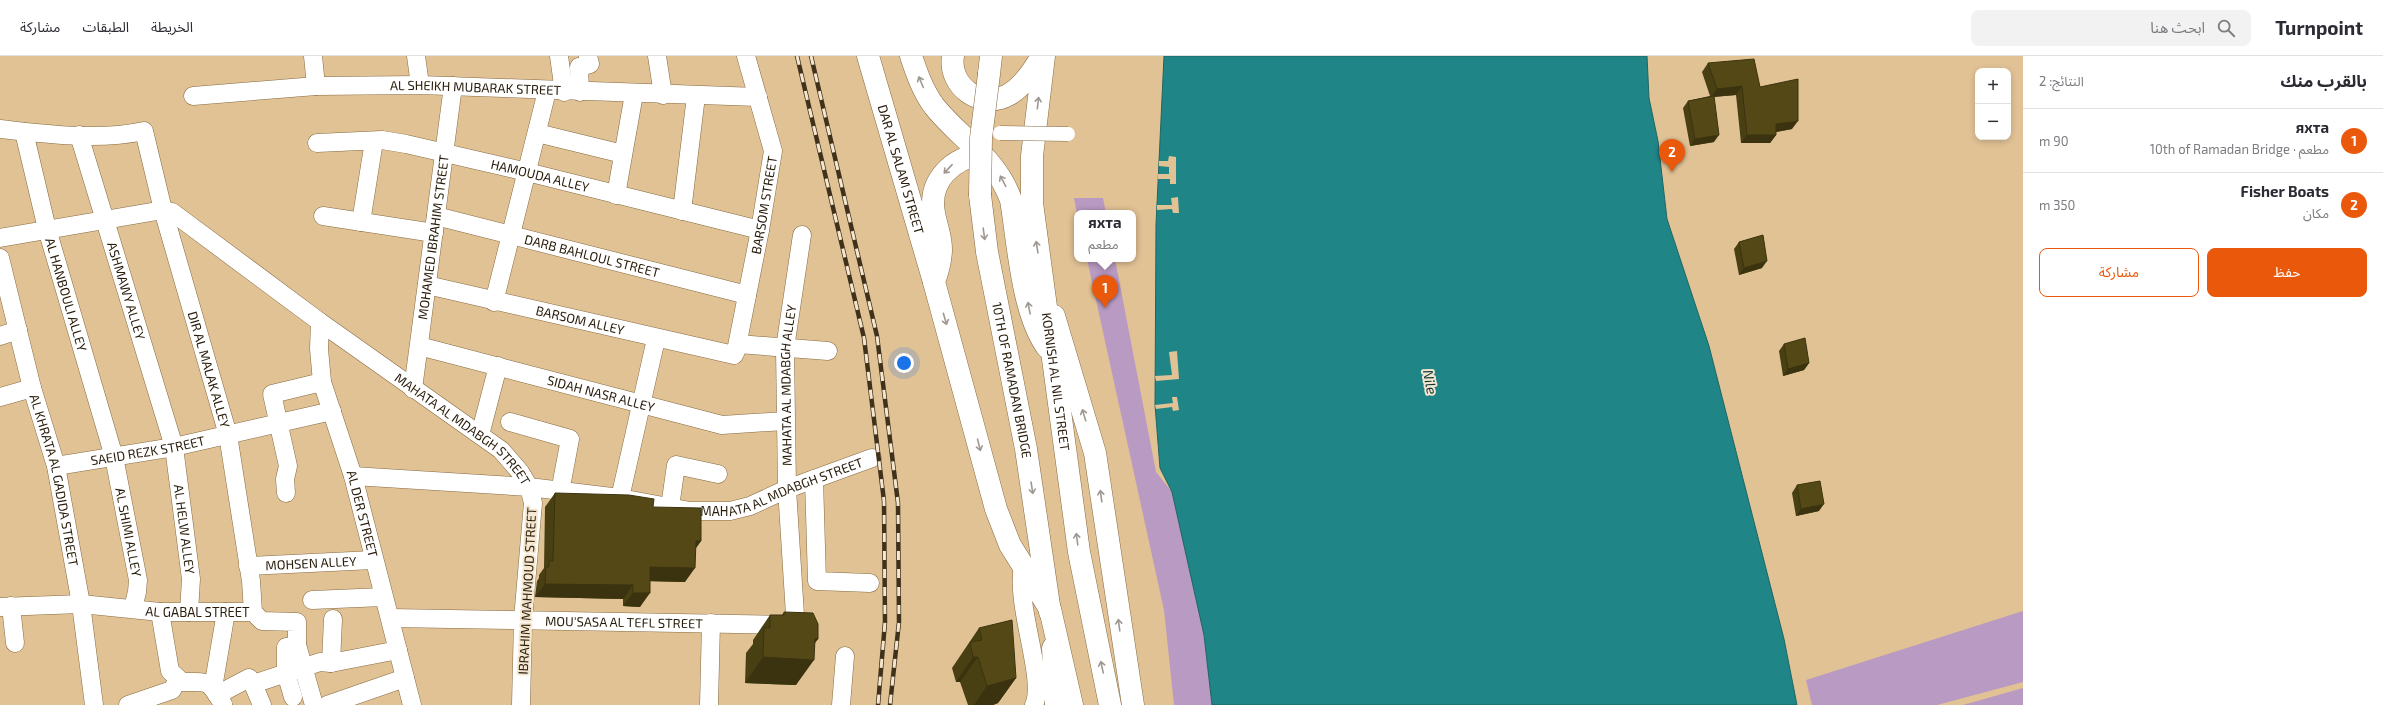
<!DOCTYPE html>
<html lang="ar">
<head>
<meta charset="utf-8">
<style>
  :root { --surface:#fff; --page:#f2f2f3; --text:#2b2b33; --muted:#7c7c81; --line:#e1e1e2; --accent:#ea580c }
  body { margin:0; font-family:"Exo 2","Noto Sans Arabic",sans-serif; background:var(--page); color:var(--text); direction:rtl }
  .controls { position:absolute; right:12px; top:12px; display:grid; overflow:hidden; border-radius:8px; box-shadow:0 2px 6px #0003 }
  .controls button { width:36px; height:36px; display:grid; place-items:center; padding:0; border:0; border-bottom:1px solid var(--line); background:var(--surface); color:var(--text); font:20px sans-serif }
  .you { position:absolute; left:904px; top:307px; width:14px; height:14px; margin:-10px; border:3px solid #fff; border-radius:50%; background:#1a73e8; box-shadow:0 0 0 6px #1a73e833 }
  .badge { display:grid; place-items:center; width:26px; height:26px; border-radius:50%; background:var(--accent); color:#fff; font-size:13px; font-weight:700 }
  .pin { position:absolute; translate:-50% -33px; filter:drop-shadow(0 1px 2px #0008) }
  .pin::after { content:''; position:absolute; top:21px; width:14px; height:12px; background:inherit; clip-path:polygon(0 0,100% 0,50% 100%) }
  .popup { position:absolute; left:1074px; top:154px; width:62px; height:52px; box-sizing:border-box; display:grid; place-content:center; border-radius:8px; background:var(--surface); filter:drop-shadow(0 1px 3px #0005); font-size:13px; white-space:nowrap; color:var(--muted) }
  .popup b { font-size:15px; color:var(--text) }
  .popup::after { content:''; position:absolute; left:50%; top:100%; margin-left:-8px; border:8px solid transparent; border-top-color:var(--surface) }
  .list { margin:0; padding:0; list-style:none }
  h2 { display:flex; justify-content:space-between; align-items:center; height:52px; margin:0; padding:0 16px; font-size:17px }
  h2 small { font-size:13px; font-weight:400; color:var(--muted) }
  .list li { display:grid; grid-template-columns:26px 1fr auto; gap:12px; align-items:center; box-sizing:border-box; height:64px; padding:0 16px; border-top:1px solid var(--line) }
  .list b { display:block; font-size:15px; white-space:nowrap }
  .list p { margin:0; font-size:13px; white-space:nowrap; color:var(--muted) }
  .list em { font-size:13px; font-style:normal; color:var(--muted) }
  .actions { display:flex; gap:8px; padding:12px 16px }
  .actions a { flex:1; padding:9px 0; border:1px solid var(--accent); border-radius:8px; text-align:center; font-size:14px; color:var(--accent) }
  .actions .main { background:var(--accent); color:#fff }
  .icon { flex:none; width:22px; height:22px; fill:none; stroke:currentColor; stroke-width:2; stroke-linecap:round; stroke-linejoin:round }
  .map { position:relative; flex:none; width:2023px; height:649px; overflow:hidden; direction:ltr }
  header { display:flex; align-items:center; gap:24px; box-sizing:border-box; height:56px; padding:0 20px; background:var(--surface); border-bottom:1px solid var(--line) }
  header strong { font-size:19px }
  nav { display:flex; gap:22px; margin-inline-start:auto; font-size:14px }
  .search { width:280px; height:36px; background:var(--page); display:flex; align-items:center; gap:10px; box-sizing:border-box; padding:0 14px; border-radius:8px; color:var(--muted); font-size:15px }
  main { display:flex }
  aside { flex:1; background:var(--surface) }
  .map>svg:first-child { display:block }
  .green { fill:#b99ac3 }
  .water { fill:#1f8587; stroke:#216562 }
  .pier { fill:#e1c295 }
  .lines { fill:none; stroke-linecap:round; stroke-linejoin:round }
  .minor-casing { stroke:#866a40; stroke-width:19 }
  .secondary-casing { stroke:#866a40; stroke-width:23 }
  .primary-casing { stroke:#866a40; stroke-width:23 }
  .trunk-casing { stroke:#866a40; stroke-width:23 }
  .minor { stroke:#fff; stroke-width:18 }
  .secondary { stroke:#fff; stroke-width:22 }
  .primary { stroke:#fff; stroke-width:22 }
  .trunk { stroke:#fff; stroke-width:22 }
  .rail-casing { stroke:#3f311c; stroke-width:4.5 }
  .rail { stroke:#f5e6cf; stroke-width:3; stroke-dasharray:9; stroke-linecap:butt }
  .pedestrian-bridge-casing { stroke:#866a40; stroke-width:15; stroke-linecap:butt }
  .primary-bridge-casing { stroke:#866a40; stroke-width:23; stroke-linecap:butt }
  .pedestrian-bridge { stroke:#fff; stroke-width:14 }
  .primary-bridge { stroke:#fff; stroke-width:22 }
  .wall { fill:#483f13 }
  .shaded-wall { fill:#3b330f }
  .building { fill:#544916; stroke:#3b330f }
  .oneway { stroke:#9e9891 }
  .labels { text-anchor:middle; stroke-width:4; stroke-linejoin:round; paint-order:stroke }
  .street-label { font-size:13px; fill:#271b0a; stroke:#f5e6cf }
  .water-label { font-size:14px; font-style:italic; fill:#093738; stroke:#f5e6cf }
</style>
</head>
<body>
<header>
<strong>Turnpoint</strong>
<div class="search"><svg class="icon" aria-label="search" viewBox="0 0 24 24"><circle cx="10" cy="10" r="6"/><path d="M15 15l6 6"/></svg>ابحث هنا</div>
<nav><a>الخريطة</a><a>الطبقات</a><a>مشاركة</a></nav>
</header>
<main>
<aside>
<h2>بالقرب منك<small>النتائج: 2</small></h2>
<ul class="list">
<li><span class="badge">1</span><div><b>яхта</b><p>مطعم · 10th of Ramadan Bridge</p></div><em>90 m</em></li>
<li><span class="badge">2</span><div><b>Fisher Boats</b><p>مكان</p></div><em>350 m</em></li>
</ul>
<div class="actions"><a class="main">حفظ</a><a>مشاركة</a></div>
</aside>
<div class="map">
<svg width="2023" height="649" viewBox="0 0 2023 649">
  <rect width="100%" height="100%" fill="#e1c295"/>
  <!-- green -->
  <g class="green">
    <polygon points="1074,142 1103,142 1106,157 1077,158"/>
    <polygon points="1087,203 1115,203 1156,416 1172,436 1204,579 1212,649 1174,649 1164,554"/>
    <polygon points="2023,555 2023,626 1937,649 1812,649 1806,624"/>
    <polygon points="2023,632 2023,649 1963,649"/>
  </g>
  <!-- water -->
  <polygon class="water" points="1164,0 1647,0 1649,42 1658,85 1667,163 1709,290 1784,583 1797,649 1212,649 1204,579 1172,436 1160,412 1155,349 1156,169"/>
  <!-- pier -->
  <g class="pier">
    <polygon points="1169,100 1176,101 1176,128 1170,128 1170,123 1158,123 1158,118 1169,118 1169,111 1159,110 1159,105 1168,105"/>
    <polygon points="1178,141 1179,157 1173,157 1172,153 1157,154 1157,149 1172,149 1171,142"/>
    <polygon points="1177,295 1179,323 1156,325 1155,320 1172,319 1169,296"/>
    <polygon points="1172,341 1177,341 1179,354 1173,355 1172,351 1156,353 1155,349 1173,347"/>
  </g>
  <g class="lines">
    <defs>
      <g id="minor">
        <polyline points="313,0 316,30"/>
        <polyline points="416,0 420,29"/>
        <polyline points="559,0 564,36"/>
        <polyline points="657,0 663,39"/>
        <polyline points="580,36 579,11 590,8 588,0"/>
        <path id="s1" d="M193,40l123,-10 104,-1 338,12"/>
        <path id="s2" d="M0,73c47,5 98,12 144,2l19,79 65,225 23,146 2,31"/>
        <path id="s3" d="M24,76l23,97 67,228 24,123 -1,12 -4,16"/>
        <polyline points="537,77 623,98"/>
        <path id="s4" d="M79,79l95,312 17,132 -2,33"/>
        <path id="s5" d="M317,87l65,-3 24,4 121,28 233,58"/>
        <polyline points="616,139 634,38"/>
        <polyline points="682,155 696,40"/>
        <polyline points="323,160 434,177"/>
        <path id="s6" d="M436,160l311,79"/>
        <polyline points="361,166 374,85"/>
        <path id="s7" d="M0,182l163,-28 9,2 148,110 181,128 19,22 9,15 91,11 70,13h40l20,-5 37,-17 85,-31"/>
        <path id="s8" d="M0,202l32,130 24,78 25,138 13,101"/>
        <path id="s9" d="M427,229l307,70 2,-4 24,-121 13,-79 -27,-95"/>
        <polyline points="494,246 547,35"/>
        <path id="s10" d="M320,266l-1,27 3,33 31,94 59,229"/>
        <polyline points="0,280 18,274"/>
        <polyline points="738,288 828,295"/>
        <path id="s11" d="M419,290l303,79 63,-4"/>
        <path id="s12" d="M413,333l40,-303"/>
        <polyline points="0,341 32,332"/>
        <polyline points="510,366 570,383 560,436"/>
        <polyline points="480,379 498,310"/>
        <path id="s13" d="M56,410l118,-19 158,-36"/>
        <polyline points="353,420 529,431 533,447 523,563 521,649"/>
        <polyline points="814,423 817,525 870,527"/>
        <polyline points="286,437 285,423 288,410 272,338 322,326"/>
        <polyline points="620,442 656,283"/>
        <polyline points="670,451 676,409 718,418"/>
        <path id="s14" d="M248,510l125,-6"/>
        <path d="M1023,511c-8,38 23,112 11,138"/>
        <polyline points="312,544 383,541"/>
        <polyline points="11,550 15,587"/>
        <path id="s15" d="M0,551l81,-3 79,8h93l9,9 35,1v23l17,60"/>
        <path d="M160,556l10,59 12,11c28,0 25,-3 41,22"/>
        <path id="s16" d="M390,562l401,7 4,-10 -8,-126 -2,-141 17,-113"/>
        <polyline points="331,607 333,563"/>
        <polyline points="253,628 262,649"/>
        <polyline points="213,632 226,556"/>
        <polyline points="217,639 249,622 253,628 320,606 331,607 398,594"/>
        <polyline points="293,641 286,617 286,591 297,589"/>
        <polyline points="128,649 172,634 178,623"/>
        <polyline points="327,649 405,622"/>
        <polyline points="709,649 711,567"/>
        <polyline points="841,649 845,600"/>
      </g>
      <g id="secondary">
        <path id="s17" d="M868,0l66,226"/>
      </g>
      <g id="primary">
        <polyline points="989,18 991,0"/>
        <path id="s18" d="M980,139l7,57 39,197 24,163"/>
        <polyline points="1054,260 1095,397 1133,649"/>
        <polyline points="1053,592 1056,649"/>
      </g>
      <g id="trunk">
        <path d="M911,0c6,18 12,35 23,50 27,34 61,50 77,94 7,42 11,113 36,147"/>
        <path d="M953,0c-5,30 28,54 55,39 15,-8 26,-25 34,-39"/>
        <path id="s19" d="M1044,0l-12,100v47l47,349 31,153"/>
        <path d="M982,98c-29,4 -54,26 -48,59 2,12 7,23 7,36 0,11 -3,22 -7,33l62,227 14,36 40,64 22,96"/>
      </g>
    </defs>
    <!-- minor casing -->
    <use href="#minor" class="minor-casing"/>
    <!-- secondary casing -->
    <use href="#secondary" class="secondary-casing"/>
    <!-- primary casing -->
    <use href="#primary" class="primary-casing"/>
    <!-- trunk casing -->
    <use href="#trunk" class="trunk-casing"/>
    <!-- minor -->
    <use href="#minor" class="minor"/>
    <!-- secondary -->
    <use href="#secondary" class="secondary"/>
    <!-- primary -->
    <use href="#primary" class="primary"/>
    <!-- trunk -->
    <use href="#trunk" class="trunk"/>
    <defs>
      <g id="rail">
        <polyline points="797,0 864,282 884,445 885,566 878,649"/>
        <polyline points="811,0 877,280 898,447 899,566 890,649"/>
      </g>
    </defs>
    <!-- rail casing -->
    <use href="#rail" class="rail-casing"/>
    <!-- rail -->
    <use href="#rail" class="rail"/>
    <defs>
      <polyline id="pedestrian-bridge" points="1000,77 1068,78"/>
      <polyline id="primary-bridge" points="980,139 981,82 989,18"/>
    </defs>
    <!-- pedestrian-bridge casing -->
    <use href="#pedestrian-bridge" class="pedestrian-bridge-casing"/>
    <!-- primary-bridge casing -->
    <use href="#primary-bridge" class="primary-bridge-casing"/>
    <!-- pedestrian-bridge -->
    <use href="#pedestrian-bridge" class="pedestrian-bridge"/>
    <!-- primary-bridge -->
    <use href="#primary-bridge" class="primary-bridge"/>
  </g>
  <!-- wall -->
  <g class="wall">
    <polygon points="1708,7 1760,31 1792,73 1776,76 1776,79 1770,87 1741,87 1736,39 1714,41 1714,86 1690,90 1683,52 1688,45 1710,40 1702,16"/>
    <polygon points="1739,186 1762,212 1739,219 1734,193"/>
    <polygon points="1784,288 1809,307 1804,314 1783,320 1779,295"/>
    <polygon points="1797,429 1819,455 1796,460 1792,437"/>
    <polygon points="555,437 653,451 701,485 695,493 685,526 650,525 640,551 623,550 623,543 535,541 537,525 539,522 539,519 544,512 545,451"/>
    <polygon points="784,556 818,583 814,587 796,629 745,627 746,597 753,588 753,584 770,559 782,559"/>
    <polygon points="979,572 1016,622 998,647 993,649 968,649 960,626 956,626 952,612"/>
  </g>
  <!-- shaded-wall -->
  <g class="shaded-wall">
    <polygon points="1742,30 1736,39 1711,41 1717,33"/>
    <polygon points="1798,65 1792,73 1770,77 1776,68"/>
    <polygon points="1719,79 1714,86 1690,90 1695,83"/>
    <polygon points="1747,79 1776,79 1770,87 1741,87"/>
    <polygon points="1767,205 1762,212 1739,219 1744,212"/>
    <polygon points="1809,307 1804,314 1783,320 1788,313"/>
    <polygon points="1824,448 1819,455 1796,460 1801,453"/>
    <polygon points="696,485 701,485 691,499"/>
    <polygon points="650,511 695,512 685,526 640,525"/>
    <polygon points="545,528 633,529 623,543 535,541"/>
    <polygon points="633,537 650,537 640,551 623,550"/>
    <polygon points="815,583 818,583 803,603 814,604 796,629 745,627 763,601"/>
    <polygon points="973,601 978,601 960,626 956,626"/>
    <polygon points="1016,622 998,647 993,649 974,649 987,630"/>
  </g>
  <!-- building -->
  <g class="building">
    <polygon points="1754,3 1760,31 1798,23 1798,65 1776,68 1776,79 1747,79 1742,30 1717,33 1708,7"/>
    <polygon points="1714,40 1719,79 1695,83 1688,45"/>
    <polygon points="1763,179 1767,205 1744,212 1739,186"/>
    <polygon points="1805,282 1809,307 1788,313 1784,288"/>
    <polygon points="1820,425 1824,448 1801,453 1797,429"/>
    <polygon points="555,437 629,439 654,443 653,451 701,452 701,485 696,485 695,512 650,511 650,537 633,537 633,529 545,528 546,511 549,511 549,505 553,505"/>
    <polygon points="784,556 813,557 818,568 818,583 815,583 814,604 763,601 764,572 770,572 770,559 784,559"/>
    <polygon points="1012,564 1016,622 987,630 978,601 973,601 970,586 982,584 979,572"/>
  </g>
  <!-- one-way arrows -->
  <defs><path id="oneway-shaft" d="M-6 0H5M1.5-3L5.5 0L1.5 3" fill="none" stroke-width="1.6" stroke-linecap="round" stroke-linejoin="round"/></defs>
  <g class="oneway">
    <use href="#oneway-shaft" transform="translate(921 26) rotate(-113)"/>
    <use href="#oneway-shaft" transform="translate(1038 47) rotate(-83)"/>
    <use href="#oneway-shaft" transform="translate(948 113) rotate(133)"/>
    <use href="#oneway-shaft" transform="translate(1003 125) rotate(-118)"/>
    <use href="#oneway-shaft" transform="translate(984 178) rotate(82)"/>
    <use href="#oneway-shaft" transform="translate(1037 191) rotate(-99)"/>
    <use href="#oneway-shaft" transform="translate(1029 252) rotate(-101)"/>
    <use href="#oneway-shaft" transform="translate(945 263) rotate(74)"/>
    <use href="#oneway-shaft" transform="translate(1084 359) rotate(-107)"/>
    <use href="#oneway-shaft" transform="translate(979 389) rotate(76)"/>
    <use href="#oneway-shaft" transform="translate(1032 432) rotate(81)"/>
    <use href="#oneway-shaft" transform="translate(1101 440) rotate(-98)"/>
    <use href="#oneway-shaft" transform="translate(1077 483) rotate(-98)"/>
    <use href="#oneway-shaft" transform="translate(1119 569) rotate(-98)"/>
    <use href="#oneway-shaft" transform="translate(1102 611) rotate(-102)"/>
  </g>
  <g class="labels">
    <!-- street labels -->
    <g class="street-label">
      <text dy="5" stroke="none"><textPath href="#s1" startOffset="283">AL SHEIKH MUBARAK STREET</textPath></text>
      <text dy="5" stroke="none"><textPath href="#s17" startOffset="118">DAR AL SALAM STREET</textPath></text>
      <text dy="5" stroke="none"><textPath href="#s5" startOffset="227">HAMOUDA ALLEY</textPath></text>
      <text dy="5" stroke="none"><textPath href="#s9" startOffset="468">BARSOM STREET</textPath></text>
      <text dy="5" stroke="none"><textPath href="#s12" startOffset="153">MOHAMED IBRAHIM STREET</textPath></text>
      <text dy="5" stroke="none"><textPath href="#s6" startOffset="161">DARB BAHLOUL STREET</textPath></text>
      <text dy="5" stroke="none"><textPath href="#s4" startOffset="163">ASHMAWY ALLEY</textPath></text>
      <text dy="5" stroke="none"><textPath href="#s3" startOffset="168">AL HANBOULI ALLEY</textPath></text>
      <text dy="5" stroke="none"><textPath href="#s9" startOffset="157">BARSOM ALLEY</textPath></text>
      <text dy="5" stroke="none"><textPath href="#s2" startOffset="392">DIR AL MALAK ALLEY</textPath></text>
      <text dy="5" stroke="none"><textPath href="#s18" startOffset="188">10TH OF RAMADAN BRIDGE</textPath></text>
      <text dy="5" stroke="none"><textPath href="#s19" startOffset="328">KORNISH AL NIL STREET</textPath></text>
      <text dy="5" stroke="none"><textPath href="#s16" startOffset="642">MAHATA AL MDABGH ALLEY</textPath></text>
      <text dy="5" stroke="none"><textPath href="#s11" startOffset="188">SIDAH NASR ALLEY</textPath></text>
      <text dy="5" stroke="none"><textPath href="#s7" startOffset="538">MAHATA AL MDABGH STREET</textPath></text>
      <text dy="5" stroke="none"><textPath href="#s13" startOffset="93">SAEID REZK STREET</textPath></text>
      <text dy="5" stroke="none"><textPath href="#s8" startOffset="229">AL KHRATA AL GADIDA STREET</textPath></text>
      <text dy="5" stroke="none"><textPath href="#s7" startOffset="886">MAHATA AL MDABGH STREET</textPath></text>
      <text dy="5" stroke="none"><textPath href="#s10" startOffset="198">AL DER STREET</textPath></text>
      <text dy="5" stroke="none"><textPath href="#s4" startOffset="409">AL HELW ALLEY</textPath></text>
      <text dy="5" stroke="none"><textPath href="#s3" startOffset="414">AL SHIMI ALLEY</textPath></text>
      <text dy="5" stroke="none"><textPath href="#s14" startOffset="63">MOHSEN ALLEY</textPath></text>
      <text transform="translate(527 535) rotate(-87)" y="5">IBRAHIM MAHMOUD STREET</text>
      <text dy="5" stroke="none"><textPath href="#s15" startOffset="198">AL GABAL STREET</textPath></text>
      <text dy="5" stroke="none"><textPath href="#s16" startOffset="234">MOU'SASA AL TEFL STREET</textPath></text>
    </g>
    <!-- water labels -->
    <g class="water-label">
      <text transform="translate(1430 326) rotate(79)" y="5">Nile</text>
    </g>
  </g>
</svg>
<div class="controls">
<button>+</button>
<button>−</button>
</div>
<div class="you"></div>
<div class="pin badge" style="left:1105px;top:252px">1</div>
<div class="popup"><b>яхта</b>مطعم</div>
<div class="pin badge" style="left:1672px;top:116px">2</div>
</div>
</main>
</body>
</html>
